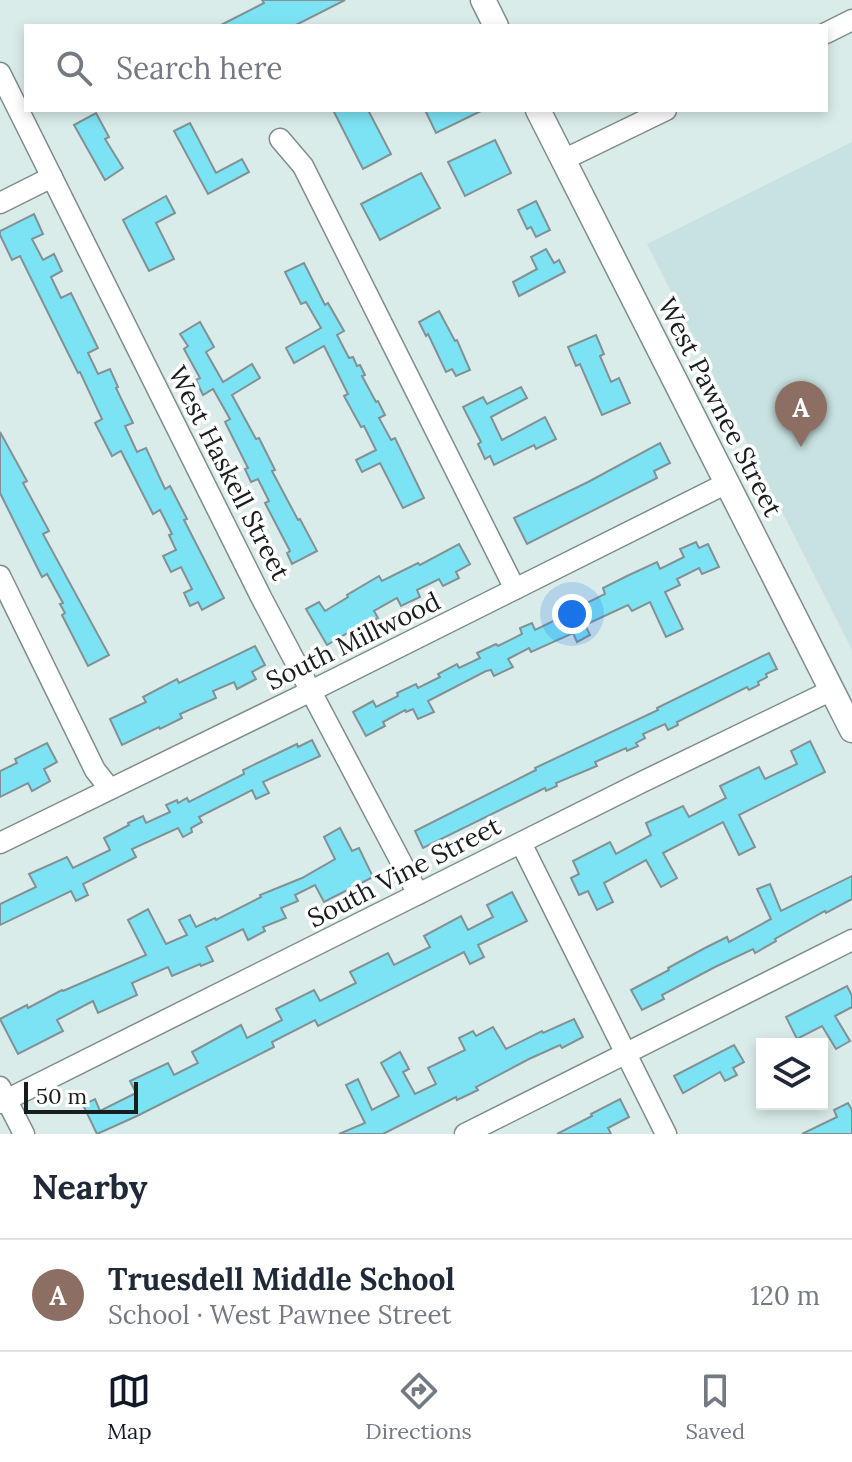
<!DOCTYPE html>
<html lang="en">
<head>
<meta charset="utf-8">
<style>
  :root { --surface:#fff; --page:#f2f2f3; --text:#1f2937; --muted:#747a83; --line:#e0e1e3; --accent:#111827 }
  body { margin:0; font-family:Lora,serif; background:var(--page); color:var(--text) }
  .controls { position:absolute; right:24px; bottom:24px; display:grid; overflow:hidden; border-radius:0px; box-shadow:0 4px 12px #0003 }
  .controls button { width:72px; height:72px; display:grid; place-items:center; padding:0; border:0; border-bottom:2px solid var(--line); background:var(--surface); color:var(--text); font:40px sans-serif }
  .scale { position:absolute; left:24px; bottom:20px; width:114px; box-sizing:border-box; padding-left:8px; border:4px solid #181e1e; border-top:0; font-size:22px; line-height:28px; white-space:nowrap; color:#181e1e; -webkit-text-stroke:6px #fff; paint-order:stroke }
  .you { position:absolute; left:572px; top:614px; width:28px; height:28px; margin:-20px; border:6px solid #fff; border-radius:50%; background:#1a73e8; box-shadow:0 0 0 12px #1a73e833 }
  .badge { display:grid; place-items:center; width:52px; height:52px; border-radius:50%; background:var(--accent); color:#fff; font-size:26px; font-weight:700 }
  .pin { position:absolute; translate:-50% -66px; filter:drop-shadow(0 2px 4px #0008) }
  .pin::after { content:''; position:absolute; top:42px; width:28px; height:24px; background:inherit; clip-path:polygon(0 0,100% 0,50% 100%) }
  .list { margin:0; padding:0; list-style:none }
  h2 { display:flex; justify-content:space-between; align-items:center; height:104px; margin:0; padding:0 32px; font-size:34px }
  h2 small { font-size:26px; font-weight:400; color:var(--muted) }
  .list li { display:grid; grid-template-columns:52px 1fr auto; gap:24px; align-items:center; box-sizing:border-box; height:112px; padding:0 32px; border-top:2px solid var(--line) }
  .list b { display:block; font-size:30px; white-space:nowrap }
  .list p { margin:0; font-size:26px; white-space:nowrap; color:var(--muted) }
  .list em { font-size:26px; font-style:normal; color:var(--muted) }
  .icon { flex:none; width:44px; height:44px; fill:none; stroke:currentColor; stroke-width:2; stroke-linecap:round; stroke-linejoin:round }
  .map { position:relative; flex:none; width:852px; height:1134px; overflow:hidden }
  .search { position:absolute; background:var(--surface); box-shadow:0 4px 12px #0003; left:24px; right:24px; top:24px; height:88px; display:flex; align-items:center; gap:20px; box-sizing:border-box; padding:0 28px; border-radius:0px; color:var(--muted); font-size:30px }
  .sheet { height:216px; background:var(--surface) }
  nav { display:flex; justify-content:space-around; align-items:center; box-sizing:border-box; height:112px; border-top:2px solid var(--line); background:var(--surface); font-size:22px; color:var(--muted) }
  nav a { display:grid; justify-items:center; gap:4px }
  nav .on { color:var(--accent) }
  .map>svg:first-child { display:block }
  .built { fill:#c7e2e0 }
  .building { fill:#7ce3f5; stroke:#829194; stroke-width:2 }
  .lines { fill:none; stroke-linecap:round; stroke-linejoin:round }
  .minor-casing { stroke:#7e8d8c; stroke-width:23 }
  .major-casing { stroke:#7e8d8c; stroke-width:27 }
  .minor { stroke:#fff; stroke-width:20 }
  .major { stroke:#fff; stroke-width:24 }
  .labels { text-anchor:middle; stroke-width:7; stroke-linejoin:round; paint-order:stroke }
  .street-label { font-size:26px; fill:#181e1e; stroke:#fff }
</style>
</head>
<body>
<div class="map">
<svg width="852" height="1134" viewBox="0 0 852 1134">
  <rect width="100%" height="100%" fill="#daecea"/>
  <!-- built -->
  <polygon class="built" points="852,142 852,650 647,244"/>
  <!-- building -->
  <g class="building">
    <polygon points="262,0 345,0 294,26 219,26 264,3"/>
    <polygon points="333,110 368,110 391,154 363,169"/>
    <polygon points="425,110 483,110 436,133"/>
    <polygon points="96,113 109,137 105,139 123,168 105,180 74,125"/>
    <polygon points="190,123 216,173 242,159 249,172 208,194 174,131"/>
    <polygon points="495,140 511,173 465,196 448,162"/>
    <polygon points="421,173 440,208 380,240 361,204"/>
    <polygon points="166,196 175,213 156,223 174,259 149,271 123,220"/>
    <polygon points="536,201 550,230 536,237 531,227 527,229 518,210"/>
    <polygon points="34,214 43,234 32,239 43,260 54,254 62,271 51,277 61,298 71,293 98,348 88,353 98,374 110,369 118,387 116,388 133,423 125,426 137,452 146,448 165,489 170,486 187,519 184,520 224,598 202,610 198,602 190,606 184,593 192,589 181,567 171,572 163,556 176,550 169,535 172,534 160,510 153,514 121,451 112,456 95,423 102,419 80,372 78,373 63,343 20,256 12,260 0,235 0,231"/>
    <polygon points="546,249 554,263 559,260 565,272 519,296 513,282 537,269 531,257"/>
    <polygon points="304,263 325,305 328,303 344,331 337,335 349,358 353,357 357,366 360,365 365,375 362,376 376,402 378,401 385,415 379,418 391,440 395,438 424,498 403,508 380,463 362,472 356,460 376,450 364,426 361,427 344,396 348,394 324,346 294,363 286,348 321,328 306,302 301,304 285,272"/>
    <polygon points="439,311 455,341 457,340 470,370 456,376 452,369 446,372 428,334 426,336 419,322"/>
    <polygon points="200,322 214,347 206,352 223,382 252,364 260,378 232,395 256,439 259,438 275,470 272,471 298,520 300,519 317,551 292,564 287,553 290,551 265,503 269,501 258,479 251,482 245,469 248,468 225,422 230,419 213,389 203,395 196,380 200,378 184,349 188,346 180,334"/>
    <polygon points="596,335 604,354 600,356 611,382 619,378 630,403 602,415 580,364 576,366 568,347"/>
    <polygon points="521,387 527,398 491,417 502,440 545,417 556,439 536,449 534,445 494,465 490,456 485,459 478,444 481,442 463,407 483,397 487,404"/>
    <polygon points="0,432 27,481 23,483 49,531 43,534 109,655 88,666 62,615 65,613 60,604 63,603 47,574 42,577 0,493"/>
    <polygon points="660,443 670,463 654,471 657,478 527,544 514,518 588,482"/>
    <polygon points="696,542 699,548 708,544 719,567 702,574 699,568 677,579 680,585 665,592 683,629 666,637 650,602 632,611 628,605 585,625 590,635 577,642 573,633 531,652 529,648 508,659 513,667 494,676 491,670 486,671 428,701 434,712 418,719 413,709 406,712 405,710 383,722 385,726 366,736 353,712 373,701 376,707 398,696 397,693 416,684 418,688 440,677 438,674 457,664 459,668 480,658 477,653 496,644 498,646 522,634 520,628 532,623 535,630 564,616 560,607 575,599 579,607 605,594 603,588 627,576 657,562 660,569 684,557 680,549"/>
    <polygon points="459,544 470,564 456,572 459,578 443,586 439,579 417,590 420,597 401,606 397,598 374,611 378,618 364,626 363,624 327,645 306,609 319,602 325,611 348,597 347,595 379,576 382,581 418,563 420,565"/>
    <polygon points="255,646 265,665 252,672 256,679 237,689 234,682 213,691 216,698 180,714 182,718 160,729 159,727 122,745 110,719 146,702 143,697 177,679 179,683"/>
    <polygon points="769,653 777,669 766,674 767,677 758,682 759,685 749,690 747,687 677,722 678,725 668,730 665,724 643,734 645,738 636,743 638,746 627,751 626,748 595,762 597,766 556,783 557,786 546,791 545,788 423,848 415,831 536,770 535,768 658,710 657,708"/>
    <polygon points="312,740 320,756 263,782 269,793 256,799 252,790 199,817 202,822 191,828 192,832 183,837 178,828 132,849 136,857 83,884 88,895 76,901 71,891 0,925 0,904 36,887 29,874 67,857 73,868 110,850 104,838 129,825 128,823 143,816 146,823 170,812 166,805 177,800 178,803 187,798 189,802 244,774 243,770 297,744 298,747"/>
    <polygon points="810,741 825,772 739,815 755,847 739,855 723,822 663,853 677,878 661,887 646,860 604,883 613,902 597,910 588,891 579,895 571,878 579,874 573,861 610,842 616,854 651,835 646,823 683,806 689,817 726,798 720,786 759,767 765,779 797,764 791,751"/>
    <polygon points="47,743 57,762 44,769 50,781 32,791 28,783 0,797 0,771 17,763 15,759"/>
    <polygon points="340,828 352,851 359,848 373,877 324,902 315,885 295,895 298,901 281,908 286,918 263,927 265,931 248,940 243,929 206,947 213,961 201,966 200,964 172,976 168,967 132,983 137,995 98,1013 93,1001 57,1020 63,1031 18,1054 0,1019 27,1005 28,1008 62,990 63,991 146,955 128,920 148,909 166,944 187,935 179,920 190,915 196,927 215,918 216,920 261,897 260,895 302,878 335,859 324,837"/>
    <polygon points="852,876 852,899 826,913 825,911 775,939 776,941 755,953 753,949 715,967 662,995 664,999 642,1010 631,990 669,970 668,968 705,948 727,937 729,942 771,919 757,889 770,884 781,911"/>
    <polygon points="512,892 527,921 478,945 484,957 470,964 464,952 318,1026 315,1020 272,1042 274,1047 137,1116 97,1134 83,1105 95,1099 100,1111 136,1093 130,1081 168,1063 174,1075 198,1063 192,1052 241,1025 247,1038 282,1020 276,1009 314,990 320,1001 356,983 350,972 388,953 394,965 430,947 424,936 461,916 468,930 493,917 487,905"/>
    <polygon points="847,986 852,996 852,1007 835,1016 850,1041 836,1049 822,1026 797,1039 786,1017"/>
    <polygon points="574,1019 583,1037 562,1048 560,1045 529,1059 476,1087 478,1090 457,1100 456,1097 383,1134 339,1134 365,1123 346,1085 358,1079 372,1110 399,1096 381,1063 400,1052 409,1069 403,1072 415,1094 436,1084 428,1068 465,1050 459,1038 473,1031 476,1036 493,1027 506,1049 542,1031 543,1033"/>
    <polygon points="734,1045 744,1062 733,1068 737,1075 725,1081 720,1072 683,1093 674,1076"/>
    <polygon points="620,1099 629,1117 608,1128 611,1134 557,1134 592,1116 591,1114"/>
    <polygon points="848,1103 852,1110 852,1134 802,1134 837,1117 834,1110"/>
  </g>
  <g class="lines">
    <defs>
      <g id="minor">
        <polyline points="826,33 852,20"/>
        <polyline points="0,73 261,597 418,894"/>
        <polyline points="280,139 303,166 515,589"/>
        <polyline points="563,160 666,110"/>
        <polyline points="0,203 52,177"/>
        <polyline points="0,576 95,770 110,789"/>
        <polyline points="0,843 311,691 727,483"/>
        <polyline points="521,843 666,1134"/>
        <polyline points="0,1087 24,1134"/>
        <polyline points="0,1103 640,783 832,690"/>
        <polyline points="465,1134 852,940"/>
      </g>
      <g id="major">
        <polyline points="483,0 496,26"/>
        <polyline points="538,110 852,730"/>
      </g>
    </defs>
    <!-- minor casing -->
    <use href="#minor" class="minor-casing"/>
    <!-- major casing -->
    <use href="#major" class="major-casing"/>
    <!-- minor -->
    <use href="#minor" class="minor"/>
    <!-- major -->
    <use href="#major" class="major"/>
  </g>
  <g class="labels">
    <!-- street labels -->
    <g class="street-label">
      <text transform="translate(720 407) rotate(63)" y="9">West Pawnee Street</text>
      <text transform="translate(229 473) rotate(63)" y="9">West Haskell Street</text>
      <text transform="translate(353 641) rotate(-26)" y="9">South Millwood</text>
      <text transform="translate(404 872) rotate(-27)" y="9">South Vine Street</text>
    </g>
  </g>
</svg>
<div class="controls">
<button><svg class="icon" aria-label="layers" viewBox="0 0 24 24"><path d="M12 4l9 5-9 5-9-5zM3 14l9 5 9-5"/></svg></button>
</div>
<div class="scale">50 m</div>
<div class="you"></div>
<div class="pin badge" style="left:801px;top:447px;background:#8d6e63">A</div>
<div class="search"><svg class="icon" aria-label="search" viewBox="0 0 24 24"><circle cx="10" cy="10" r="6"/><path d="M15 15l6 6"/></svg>Search here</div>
</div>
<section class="sheet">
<h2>Nearby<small></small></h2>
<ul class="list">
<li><span class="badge" style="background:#8d6e63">A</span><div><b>Truesdell Middle School</b><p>School · West Pawnee Street</p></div><em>120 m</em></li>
</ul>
</section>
<nav>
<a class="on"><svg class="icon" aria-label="map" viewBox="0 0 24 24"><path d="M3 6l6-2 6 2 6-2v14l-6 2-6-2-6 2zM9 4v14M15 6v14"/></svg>Map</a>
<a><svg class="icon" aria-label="directions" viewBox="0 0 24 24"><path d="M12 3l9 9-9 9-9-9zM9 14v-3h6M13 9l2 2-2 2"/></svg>Directions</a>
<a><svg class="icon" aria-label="saved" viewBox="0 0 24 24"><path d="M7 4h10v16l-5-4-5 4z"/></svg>Saved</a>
</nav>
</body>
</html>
